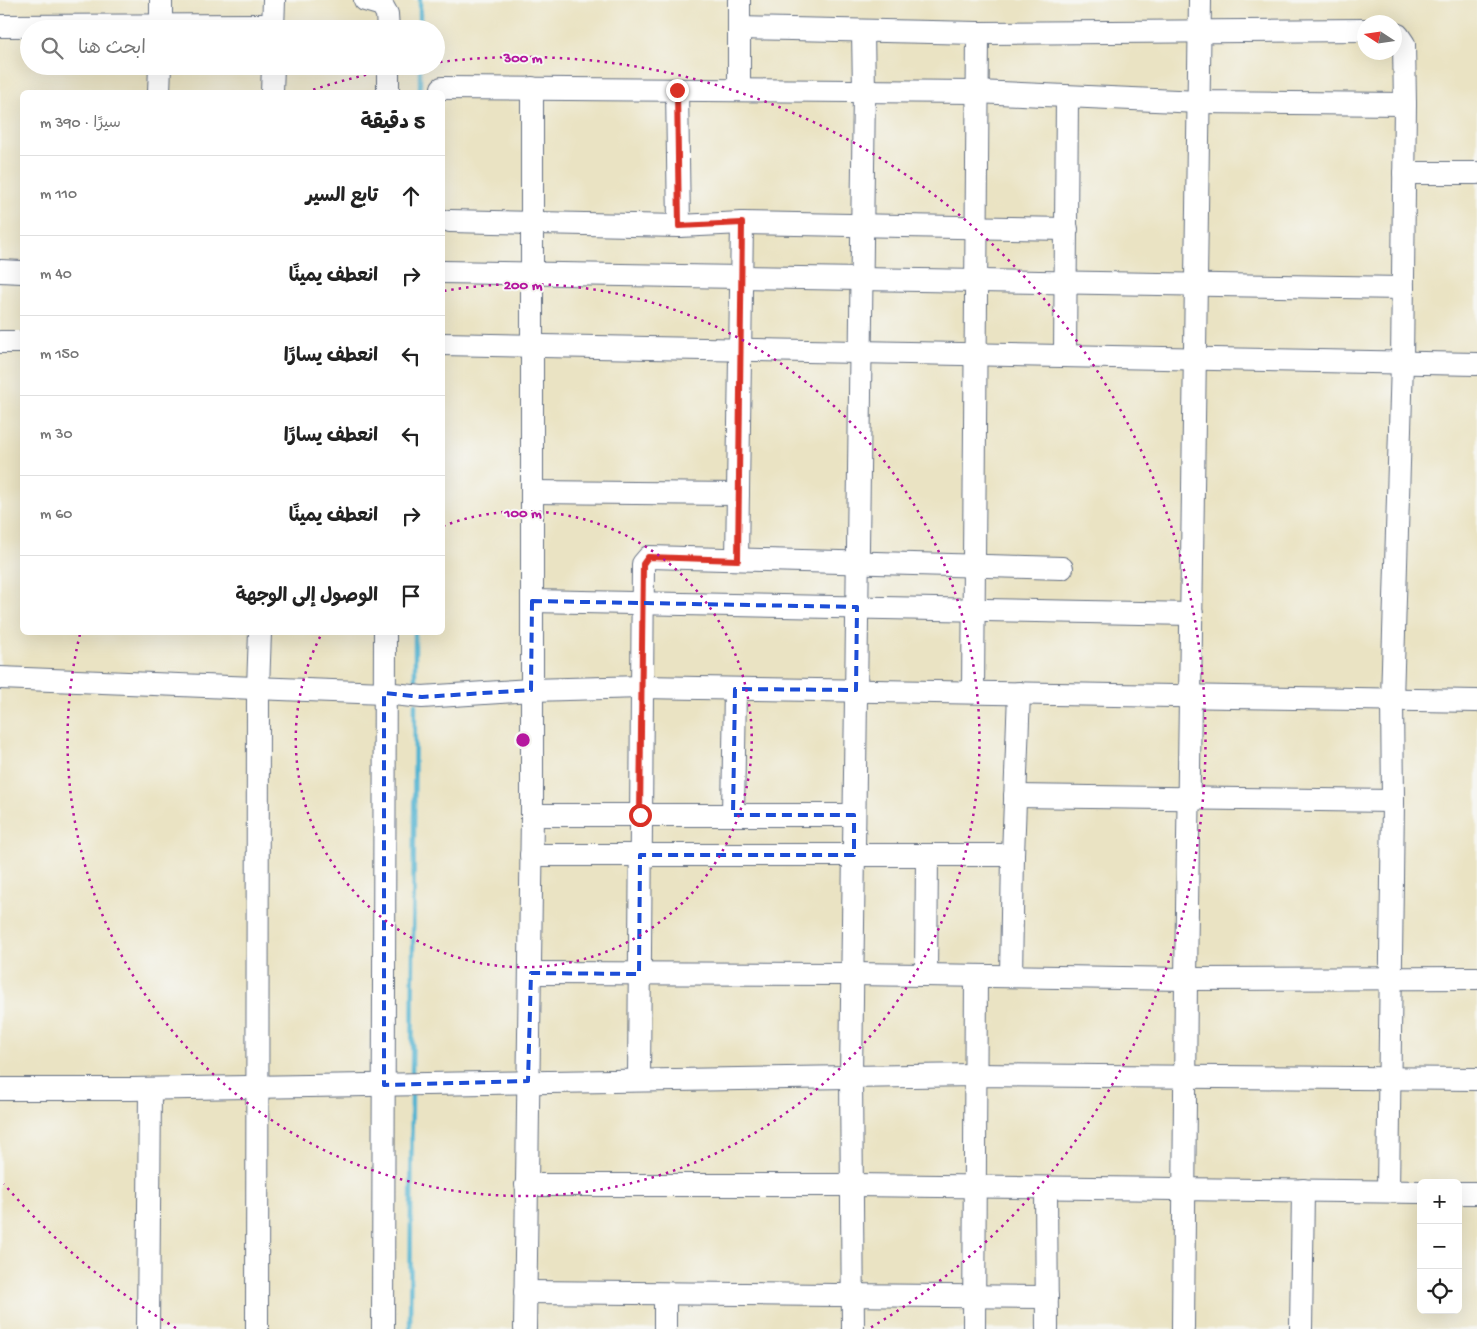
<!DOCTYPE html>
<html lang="ar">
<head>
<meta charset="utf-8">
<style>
  :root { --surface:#fff; --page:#f2f2f2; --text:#222; --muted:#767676; --line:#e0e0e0 }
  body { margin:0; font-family:"Gochi Hand","Playpen Sans Arabic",sans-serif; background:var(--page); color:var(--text); direction:rtl }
  .controls { position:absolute; right:15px; bottom:15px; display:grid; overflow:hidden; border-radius:8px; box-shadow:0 5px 20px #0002 }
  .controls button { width:45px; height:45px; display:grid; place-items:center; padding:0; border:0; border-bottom:1px solid var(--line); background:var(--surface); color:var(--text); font:25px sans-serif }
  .compass { position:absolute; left:1357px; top:15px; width:45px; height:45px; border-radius:50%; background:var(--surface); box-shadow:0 5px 20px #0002; rotate:282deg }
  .stop { position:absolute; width:15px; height:15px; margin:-11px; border:4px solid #d93025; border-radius:50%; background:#fff }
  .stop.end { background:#d93025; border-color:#fff; box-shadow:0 1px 5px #0008 }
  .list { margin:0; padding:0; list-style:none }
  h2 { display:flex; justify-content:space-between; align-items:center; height:65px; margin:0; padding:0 20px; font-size:21px }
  h2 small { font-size:16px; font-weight:400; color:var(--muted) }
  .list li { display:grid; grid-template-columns:32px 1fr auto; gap:15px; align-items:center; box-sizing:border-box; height:80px; padding:0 20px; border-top:1px solid var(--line) }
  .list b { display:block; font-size:19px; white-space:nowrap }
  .list em { font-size:16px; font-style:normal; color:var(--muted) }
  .icon { flex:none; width:28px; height:28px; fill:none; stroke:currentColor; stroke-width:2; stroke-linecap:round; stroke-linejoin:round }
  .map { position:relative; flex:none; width:1477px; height:1329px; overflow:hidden; direction:ltr }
  .search { position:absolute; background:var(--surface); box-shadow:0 5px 20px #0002; left:20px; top:20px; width:425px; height:55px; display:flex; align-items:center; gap:12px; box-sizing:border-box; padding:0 18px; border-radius:28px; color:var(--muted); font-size:19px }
  .panel { position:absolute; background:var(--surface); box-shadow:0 5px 20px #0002; left:20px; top:90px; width:425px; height:545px; border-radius:8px; direction:rtl }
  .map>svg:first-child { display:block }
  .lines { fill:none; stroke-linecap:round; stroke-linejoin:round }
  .stream { stroke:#53b4d1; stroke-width:4.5 }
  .minor-casing { stroke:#636e81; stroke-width:24 }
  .minor { stroke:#fff; stroke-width:22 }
  .route { stroke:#d93025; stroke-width:6 }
  .marked { fill:none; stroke:#1d4ed8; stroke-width:4; stroke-dasharray:10 6; stroke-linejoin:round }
  .ring { fill:none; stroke:#b5179e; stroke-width:2.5; stroke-dasharray:2.5 5 }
  .centre { fill:#b5179e; stroke:#f6f6f2; stroke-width:2.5 }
  .ring-label { font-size:15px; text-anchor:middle; font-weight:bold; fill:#b5179e; stroke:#f6f6f2; stroke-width:4; stroke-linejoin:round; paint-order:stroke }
</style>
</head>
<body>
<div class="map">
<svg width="1477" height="1329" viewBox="0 0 1477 1329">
  <rect width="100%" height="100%" fill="#f6f6f2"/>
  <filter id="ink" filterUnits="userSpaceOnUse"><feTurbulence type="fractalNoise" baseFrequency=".02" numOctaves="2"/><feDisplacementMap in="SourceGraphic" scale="10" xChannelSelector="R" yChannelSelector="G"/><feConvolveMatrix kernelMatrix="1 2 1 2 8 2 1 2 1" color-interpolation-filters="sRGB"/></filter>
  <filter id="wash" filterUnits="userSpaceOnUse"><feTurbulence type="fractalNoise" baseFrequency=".0096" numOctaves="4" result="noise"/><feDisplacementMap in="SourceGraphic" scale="20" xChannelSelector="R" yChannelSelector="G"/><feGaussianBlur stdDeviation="1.12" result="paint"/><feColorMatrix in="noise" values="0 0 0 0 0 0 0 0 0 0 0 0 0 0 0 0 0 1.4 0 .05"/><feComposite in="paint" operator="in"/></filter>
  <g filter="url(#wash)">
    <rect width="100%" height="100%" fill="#eae3c3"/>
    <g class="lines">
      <!-- stream -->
      <g class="stream">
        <polyline points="420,29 420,0"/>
        <polyline points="420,92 420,66"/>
        <polyline points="415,689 415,632"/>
        <polyline points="412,1079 415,704"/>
        <polyline points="410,1329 412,1091"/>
      </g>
    </g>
  </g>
  <g filter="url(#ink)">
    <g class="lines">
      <defs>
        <g id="minor">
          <polyline points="365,0 382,5 387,14 388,29"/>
          <polyline points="739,0 739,90"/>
          <polyline points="0,26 274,25"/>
          <polyline points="739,28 978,33 1364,30"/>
          <polyline points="161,29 161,0"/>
          <polyline points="273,29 274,0"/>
          <polyline points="388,66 388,92"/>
          <polyline points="442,88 977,92 1199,102 1405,104"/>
          <polyline points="677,90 679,226"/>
          <polyline points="159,92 160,66"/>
          <polyline points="272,92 273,66"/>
          <polyline points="1404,173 1477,173"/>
          <polyline points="450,221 679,226 742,223 1067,229"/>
          <polyline points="0,271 22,272"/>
          <polyline points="443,272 1403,288"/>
          <polyline points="0,342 22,342"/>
          <polyline points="442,344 1477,364"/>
          <polyline points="1065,356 1067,97"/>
          <polyline points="532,492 738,494"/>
          <polyline points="737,559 742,223"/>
          <polyline points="532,601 1192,614"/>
          <polyline points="0,678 384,693 422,697 531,690 642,687 1477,701"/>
          <polyline points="973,692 978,33"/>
          <polyline points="1015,796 1393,801"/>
          <polyline points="532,815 854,815"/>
          <polyline points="733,815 735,689"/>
          <polyline points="531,855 1013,855"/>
          <polyline points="531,973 853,974 1186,979 1477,978"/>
          <polyline points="926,975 927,855"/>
          <polyline points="1011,976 1013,855 1019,693"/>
          <polyline points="639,1079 643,564 649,557 1062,568"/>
          <polyline points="0,1089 130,1089 974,1075 1477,1079"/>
          <polyline points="526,1185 853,1185 1421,1192"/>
          <polyline points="1046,1188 1047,1329"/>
          <polyline points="1388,1191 1393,801 1392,700 1402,362 1405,104 1404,44 1398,35 1394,34"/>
          <polyline points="1458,1193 1477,1193"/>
          <polyline points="525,1292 1047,1297"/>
          <polyline points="148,1329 150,1089"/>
          <polyline points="257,1329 258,688 260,632"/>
          <polyline points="383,1329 385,632"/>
          <polyline points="525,1329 532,815 532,88"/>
          <polyline points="665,1329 665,1294"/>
          <polyline points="853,1329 851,1076 864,91 863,31"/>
          <polyline points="974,1329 976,976"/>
          <polyline points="1183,1329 1186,979 1200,0"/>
          <polyline points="1301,1329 1303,1190"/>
        </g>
      </defs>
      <!-- minor casing -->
      <use href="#minor" class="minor-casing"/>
      <!-- minor -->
      <use href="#minor" class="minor"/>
    </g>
  </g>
  <g class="lines" filter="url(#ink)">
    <!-- route -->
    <polyline class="route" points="640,815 643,564 648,557 738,560 742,223 679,226 677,90"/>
  </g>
  <!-- marked area -->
  <path class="marked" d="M532,601l325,6 -1,83 -121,-1 -2,126h121v40h-214l-1,119 -108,-1 -3,108 -144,4v-392l38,4 109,-7z"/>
  <!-- distance rings -->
  <g class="ring">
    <path d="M443 526A228 228 0 1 1 322 633"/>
    <path d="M444 291A456 456 0 1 1 80 634"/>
    <path d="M176 1328A683 683 0 0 1 4 1184M306 92A683 683 0 0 1 410 66M440 62A683 683 0 0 1 870 1328"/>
  </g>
  <circle cx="523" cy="740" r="8" class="centre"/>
  <g class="ring-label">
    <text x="523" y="62">300 m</text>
    <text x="523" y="289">200 m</text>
    <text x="523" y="517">100 m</text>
  </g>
</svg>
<div class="controls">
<button>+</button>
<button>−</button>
<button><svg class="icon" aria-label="locate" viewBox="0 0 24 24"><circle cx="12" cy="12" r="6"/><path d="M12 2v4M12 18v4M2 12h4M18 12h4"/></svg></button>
</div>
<svg class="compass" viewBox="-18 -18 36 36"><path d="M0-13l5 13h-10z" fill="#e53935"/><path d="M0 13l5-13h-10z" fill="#767676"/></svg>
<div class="stop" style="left:640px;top:815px"></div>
<div class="stop end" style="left:677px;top:90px"></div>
<div class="search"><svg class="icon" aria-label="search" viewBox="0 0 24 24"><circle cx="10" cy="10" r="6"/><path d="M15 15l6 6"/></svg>ابحث هنا</div>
<section class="panel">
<h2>5 دقيقة<small>سيرًا · 390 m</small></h2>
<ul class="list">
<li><svg class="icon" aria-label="ahead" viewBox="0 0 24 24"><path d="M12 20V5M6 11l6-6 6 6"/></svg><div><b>تابع السير</b></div><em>110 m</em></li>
<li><svg class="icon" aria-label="right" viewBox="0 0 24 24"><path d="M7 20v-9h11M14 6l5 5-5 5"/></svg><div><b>انعطف يمينًا</b></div><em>40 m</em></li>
<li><svg class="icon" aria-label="left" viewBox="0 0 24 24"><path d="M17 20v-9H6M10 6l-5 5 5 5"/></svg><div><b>انعطف يسارًا</b></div><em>150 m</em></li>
<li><svg class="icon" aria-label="left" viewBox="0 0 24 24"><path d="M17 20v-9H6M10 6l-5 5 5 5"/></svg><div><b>انعطف يسارًا</b></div><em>30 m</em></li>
<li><svg class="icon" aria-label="right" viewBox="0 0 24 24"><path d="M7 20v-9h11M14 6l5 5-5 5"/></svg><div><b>انعطف يمينًا</b></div><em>60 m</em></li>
<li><svg class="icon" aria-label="arrive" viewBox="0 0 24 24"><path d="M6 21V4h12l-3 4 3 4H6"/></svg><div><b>الوصول إلى الوجهة</b></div></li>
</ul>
</section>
</div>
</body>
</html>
